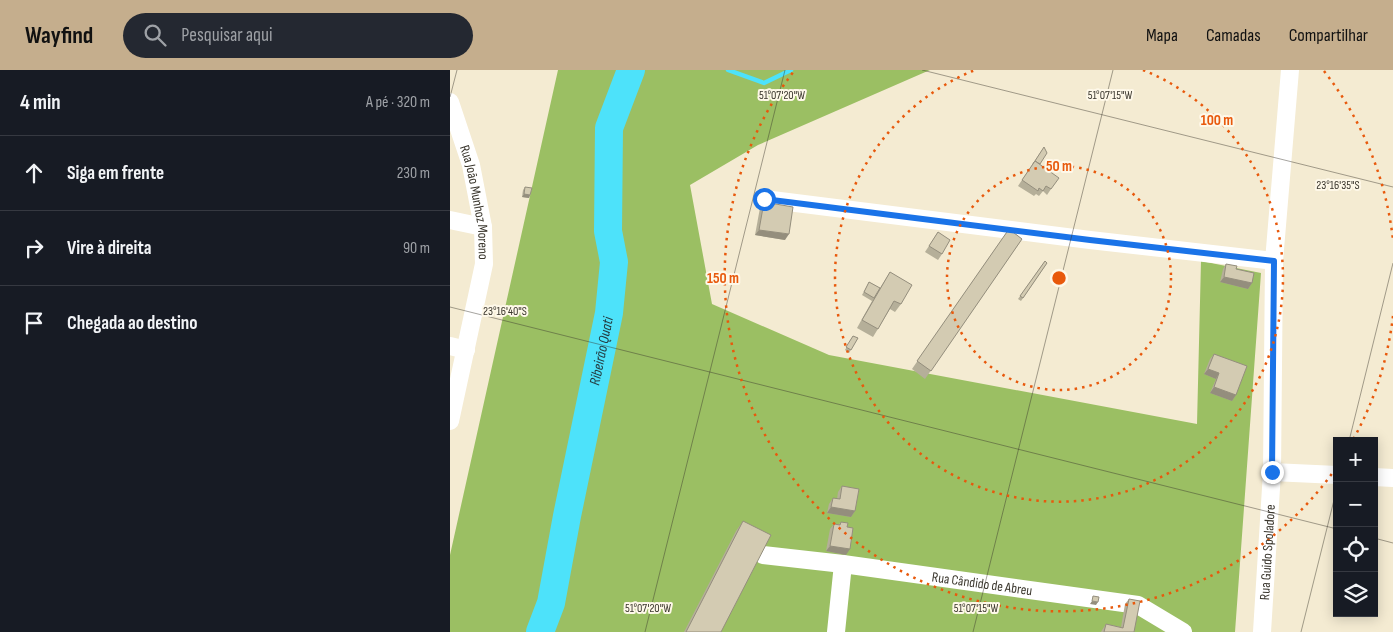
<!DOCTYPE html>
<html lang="pt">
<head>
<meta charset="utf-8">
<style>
  :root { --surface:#171b24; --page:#242831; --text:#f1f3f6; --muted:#9ea1a6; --line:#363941; --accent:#c5ae8d }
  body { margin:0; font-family:"Sofia Sans Condensed",sans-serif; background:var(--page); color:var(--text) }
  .controls { position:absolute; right:15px; bottom:15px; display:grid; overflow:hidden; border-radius:0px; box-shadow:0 2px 12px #0003 }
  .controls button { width:45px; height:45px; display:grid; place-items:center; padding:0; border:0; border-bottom:1px solid var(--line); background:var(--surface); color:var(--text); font:25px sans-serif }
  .stop { position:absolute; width:15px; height:15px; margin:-11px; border:4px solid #1a73e8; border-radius:50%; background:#fff }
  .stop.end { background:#1a73e8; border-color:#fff; box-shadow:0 1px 5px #0008 }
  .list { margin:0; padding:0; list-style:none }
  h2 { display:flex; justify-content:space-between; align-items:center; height:65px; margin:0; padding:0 20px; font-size:21px }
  h2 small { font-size:16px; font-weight:400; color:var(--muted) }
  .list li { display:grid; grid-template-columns:32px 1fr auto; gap:15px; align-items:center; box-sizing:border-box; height:75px; padding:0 20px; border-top:1px solid var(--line) }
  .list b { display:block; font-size:19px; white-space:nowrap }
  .list em { font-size:16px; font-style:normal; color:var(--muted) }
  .icon { flex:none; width:28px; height:28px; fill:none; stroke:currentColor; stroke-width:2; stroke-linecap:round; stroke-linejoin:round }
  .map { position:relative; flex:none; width:943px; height:562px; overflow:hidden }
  header { display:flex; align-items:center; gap:30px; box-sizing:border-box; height:70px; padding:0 25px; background:var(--accent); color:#111 }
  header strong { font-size:24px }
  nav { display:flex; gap:28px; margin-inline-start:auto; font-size:18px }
  .search { width:350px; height:45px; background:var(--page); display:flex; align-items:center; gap:12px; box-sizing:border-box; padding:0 18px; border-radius:28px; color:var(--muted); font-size:19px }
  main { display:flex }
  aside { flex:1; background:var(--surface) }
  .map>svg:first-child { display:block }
  .forest { fill:#9bbf63 }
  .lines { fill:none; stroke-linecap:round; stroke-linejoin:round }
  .stream { stroke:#4de2fa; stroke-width:4.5 }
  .river { stroke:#4de2fa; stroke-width:28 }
  .minor { stroke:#fff; stroke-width:18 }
  .wall { fill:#b5af99 }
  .shaded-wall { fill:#948e7d }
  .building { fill:#d3cbb2; stroke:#948e7d }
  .route { stroke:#1a73e8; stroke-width:6 }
  .ticks { fill:none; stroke:#3a362d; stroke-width:1; stroke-opacity:0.45 }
  .ring { fill:none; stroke:#e8590c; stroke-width:2.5; stroke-dasharray:2.5 5 }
  .labels { text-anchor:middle; stroke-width:4; stroke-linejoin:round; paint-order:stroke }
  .street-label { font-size:14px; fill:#3a362d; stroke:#fef8e9 }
  .water-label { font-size:15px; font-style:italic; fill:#243c41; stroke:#fef8e9 }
  .ticks-label { font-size:12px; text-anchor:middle; fill:#3a362d; stroke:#fef8e9; stroke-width:4; stroke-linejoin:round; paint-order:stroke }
  .centre { fill:#e8590c; stroke:#fef8e9; stroke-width:2.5 }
  .ring-label { font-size:15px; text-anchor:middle; font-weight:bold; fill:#e8590c; stroke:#fef8e9; stroke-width:4; stroke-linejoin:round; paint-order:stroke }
</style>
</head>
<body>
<header>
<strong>Wayfind</strong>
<div class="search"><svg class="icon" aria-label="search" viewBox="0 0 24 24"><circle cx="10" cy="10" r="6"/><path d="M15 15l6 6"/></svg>Pesquisar aqui</div>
<nav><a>Mapa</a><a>Camadas</a><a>Compartilhar</a></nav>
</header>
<main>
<aside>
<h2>4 min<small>A pé · 320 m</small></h2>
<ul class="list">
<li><svg class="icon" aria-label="ahead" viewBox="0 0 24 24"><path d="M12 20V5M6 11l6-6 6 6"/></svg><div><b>Siga em frente</b></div><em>230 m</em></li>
<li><svg class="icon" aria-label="right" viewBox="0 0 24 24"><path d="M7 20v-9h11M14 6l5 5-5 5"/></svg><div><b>Vire à direita</b></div><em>90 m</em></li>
<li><svg class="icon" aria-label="arrive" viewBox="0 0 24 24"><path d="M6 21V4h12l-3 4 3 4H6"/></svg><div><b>Chegada ao destino</b></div></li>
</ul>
</aside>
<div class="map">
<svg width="943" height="562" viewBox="0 0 943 562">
  <rect width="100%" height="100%" fill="#f4ebd2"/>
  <!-- forest -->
  <polygon class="forest" points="108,0 480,0 308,75 240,115 262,234 379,285 747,354 751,191 811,203 785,562 0,562 0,485"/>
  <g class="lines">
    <!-- stream -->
    <polyline class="stream" points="278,0 314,13 341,0"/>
    <!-- river -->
    <path class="river" id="s1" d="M90,562l11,-29 16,-87 42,-203 5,-51 -6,-31 1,-103 22,-58"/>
    <!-- minor -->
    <g class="minor">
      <path id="s2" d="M0,32l21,63 12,62 1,37 -34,157"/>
      <polyline points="314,129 640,170 824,191"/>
      <polyline points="0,150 33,157"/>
      <polyline points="0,276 16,280"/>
      <polyline points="822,402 887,405"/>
      <polyline points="924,407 943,408"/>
      <path id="s3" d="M313,485l80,9 295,41 45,27"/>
      <polyline points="386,562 393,494"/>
      <path id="s4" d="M812,562l10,-160 2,-211 16,-191"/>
    </g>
  </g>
  <!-- wall -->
  <g class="wall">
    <polygon points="594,77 590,94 601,119 597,125 593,121 589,126 586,124 584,126 568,116"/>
    <polygon points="75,117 80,125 79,128 72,127 73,120"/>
    <polygon points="314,132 335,170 305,165 310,138"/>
    <polygon points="559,159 572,169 475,309 462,299"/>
    <polygon points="488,162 492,184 488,190 475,182"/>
    <polygon points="595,191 597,193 571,231 568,229"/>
    <polygon points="776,194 786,199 802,213 798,219 770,212 773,199"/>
    <polygon points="440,202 451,234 445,242 440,239 423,267 407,258 422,231 412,225 419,212 430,218"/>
    <polygon points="403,266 408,268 399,283 395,280"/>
    <polygon points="764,284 786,325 782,331 760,323 766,309 754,304 760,289"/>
    <polygon points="392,416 405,441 401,447 377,443 379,434 383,428 387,429 388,422"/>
    <polygon points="293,451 271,562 234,562 286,461"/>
    <polygon points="391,452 396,485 376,481 380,459 384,454 389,454"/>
    <polygon points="679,529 684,562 651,562 652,560 656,554 671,557 675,534"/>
  </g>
  <!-- shaded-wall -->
  <g class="shaded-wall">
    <polygon points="74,124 80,125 79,128 72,127"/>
    <polygon points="309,160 339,164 335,170 305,165"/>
    <polygon points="774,207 802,213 798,219 770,212"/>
    <polygon points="758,299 769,303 766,309 754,304"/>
    <polygon points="764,317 786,325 782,331 760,323"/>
    <polygon points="381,437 405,441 401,447 377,443"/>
    <polygon points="380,476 400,479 396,485 376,481"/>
    <polygon points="642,531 648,532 646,535 640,534"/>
  </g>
  <!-- building -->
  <g class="building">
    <polygon points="594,77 597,83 590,94 585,91 583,94"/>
    <polygon points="585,91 609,108 601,119 596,116 593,121 589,118 588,121 572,110"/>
    <polygon points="75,117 82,118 80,125 74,124"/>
    <polygon points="314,132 343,137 339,164 309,160"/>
    <polygon points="559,159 572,169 481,301 467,291"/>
    <polygon points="488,162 500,170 492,184 479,176"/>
    <polygon points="595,191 597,193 573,228 570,226"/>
    <polygon points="776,194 787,196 786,199 804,203 802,213 774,207"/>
    <polygon points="440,202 462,215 451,234 444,231 428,259 412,250"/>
    <polygon points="419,212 430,218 424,228 414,222"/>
    <polygon points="403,266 408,268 401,280 396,277"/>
    <polygon points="764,284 797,296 786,325 764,317 769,303 758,299"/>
    <polygon points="392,416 409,419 405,441 381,437 383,428 390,429"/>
    <polygon points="293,451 321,465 271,562 236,562"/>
    <polygon points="391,452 398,453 397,457 403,458 400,479 380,476 384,454 390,455"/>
    <polygon points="643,526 649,527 648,532 642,531"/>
    <polygon points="679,529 690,531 684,562 654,562 656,554 673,558"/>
  </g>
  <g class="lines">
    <!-- route -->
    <polyline class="route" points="314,129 640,170 824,191 822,402"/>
  </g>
  <!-- ticks -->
  <path class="ticks" d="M472,0l471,117M0,27l7,-27M0,237l887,222M899,371l44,-178M924,468l19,5M195,562l140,-562M523,562l140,-562M851,562l36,-144"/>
  <!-- distance rings -->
  <g class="ring">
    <circle cx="609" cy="208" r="112"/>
    <path d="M693 0A224 224 0 1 1 525 0"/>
    <path d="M943 246A336 336 0 0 1 904 368M886 398A336 336 0 1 1 344 1M874 1A336 336 0 0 1 943 170"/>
  </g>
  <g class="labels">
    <!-- street labels -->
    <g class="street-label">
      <text dy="5" stroke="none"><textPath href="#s2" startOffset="104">Rua João Munhoz Moreno</textPath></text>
      <text dy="5" stroke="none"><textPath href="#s4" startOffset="80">Rua Guido Spoladore</textPath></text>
      <text dy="5" stroke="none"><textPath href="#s3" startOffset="221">Rua Cândido de Abreu</textPath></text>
    </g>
    <!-- water labels -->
    <g class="water-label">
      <text dy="5" stroke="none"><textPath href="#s1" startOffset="288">Ribeirão Quati</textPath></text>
    </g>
  </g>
  <g class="ticks-label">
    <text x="332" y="29">51°07'20"W</text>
    <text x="660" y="29">51°07'15"W</text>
    <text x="888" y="119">23°16'35"S</text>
    <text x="55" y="245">23°16'40"S</text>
    <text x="198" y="542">51°07'20"W</text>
    <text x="526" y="542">51°07'15"W</text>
  </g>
  <circle cx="609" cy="208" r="8" class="centre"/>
  <g class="ring-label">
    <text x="767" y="55">100 m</text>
    <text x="609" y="101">50 m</text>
    <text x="273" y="213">150 m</text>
  </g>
</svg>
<div class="controls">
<button>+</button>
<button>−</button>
<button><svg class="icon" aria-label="locate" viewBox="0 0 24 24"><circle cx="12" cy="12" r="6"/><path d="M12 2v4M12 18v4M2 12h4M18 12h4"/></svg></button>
<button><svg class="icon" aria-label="layers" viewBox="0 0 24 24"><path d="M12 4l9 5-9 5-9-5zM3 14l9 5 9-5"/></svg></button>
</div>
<div class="stop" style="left:314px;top:129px"></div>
<div class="stop end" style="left:822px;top:402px"></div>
</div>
</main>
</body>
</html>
